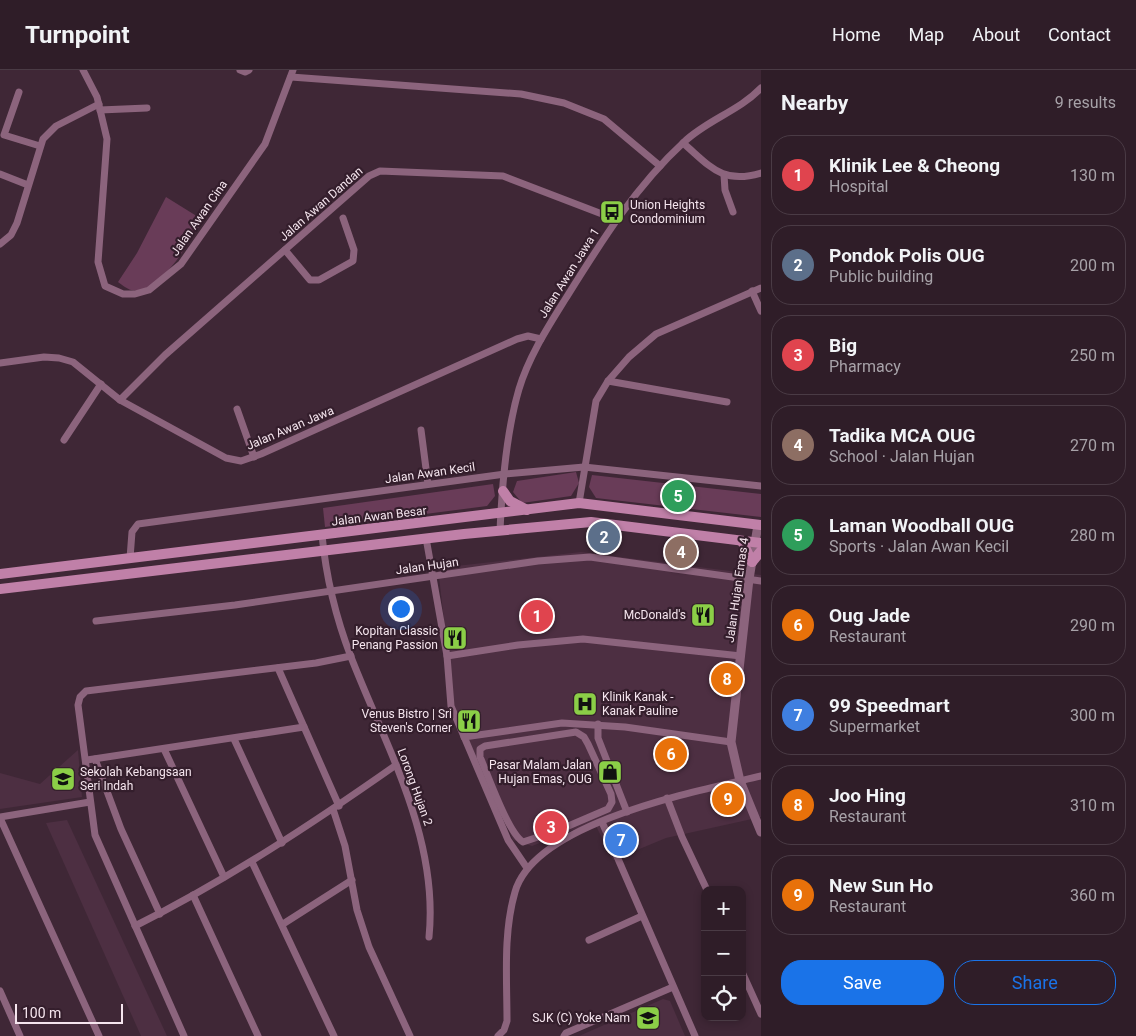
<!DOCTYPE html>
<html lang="en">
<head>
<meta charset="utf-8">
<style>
  :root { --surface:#2f1d28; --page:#3b2a34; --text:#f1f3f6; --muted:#a7a2a8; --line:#4a3b45; --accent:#1a73e8 }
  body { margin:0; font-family:Roboto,sans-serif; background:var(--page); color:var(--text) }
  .controls { position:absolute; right:15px; bottom:15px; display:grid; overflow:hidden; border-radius:10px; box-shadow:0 2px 8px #0003 }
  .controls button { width:45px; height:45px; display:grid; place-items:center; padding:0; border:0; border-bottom:1px solid var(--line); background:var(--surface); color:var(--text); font:25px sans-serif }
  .scale { position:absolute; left:15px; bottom:12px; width:108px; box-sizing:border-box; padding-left:5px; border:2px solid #f5e5ee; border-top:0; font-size:14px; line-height:18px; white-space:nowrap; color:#f5e5ee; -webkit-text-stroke:4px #341e2c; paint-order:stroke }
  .you { position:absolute; left:400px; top:538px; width:18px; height:18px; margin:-12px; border:4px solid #fff; border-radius:50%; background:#1a73e8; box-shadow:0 0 0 8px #1a73e833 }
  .badge { display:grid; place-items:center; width:32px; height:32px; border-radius:50%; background:var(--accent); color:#fff; font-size:16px; font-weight:700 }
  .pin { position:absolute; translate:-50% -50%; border:2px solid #fff; box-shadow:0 1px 5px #0006 }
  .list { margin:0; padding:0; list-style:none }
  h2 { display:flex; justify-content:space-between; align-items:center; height:65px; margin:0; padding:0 20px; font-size:21px }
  h2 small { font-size:16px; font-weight:400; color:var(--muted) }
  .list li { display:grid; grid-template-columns:32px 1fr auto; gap:15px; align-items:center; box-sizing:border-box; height:80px; margin:0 10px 10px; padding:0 10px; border:1px solid var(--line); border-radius:20px }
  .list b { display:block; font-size:19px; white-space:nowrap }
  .list p { margin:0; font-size:16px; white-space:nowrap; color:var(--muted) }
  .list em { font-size:16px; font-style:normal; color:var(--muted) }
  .actions { display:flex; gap:10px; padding:15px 20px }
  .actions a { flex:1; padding:11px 0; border:1px solid var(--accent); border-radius:20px; text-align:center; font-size:18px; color:var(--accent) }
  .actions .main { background:var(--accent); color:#fff }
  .icon { flex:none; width:28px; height:28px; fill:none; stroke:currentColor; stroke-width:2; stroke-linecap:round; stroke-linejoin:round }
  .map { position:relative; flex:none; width:761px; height:966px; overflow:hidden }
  header { display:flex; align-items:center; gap:30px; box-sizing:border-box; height:70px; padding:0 25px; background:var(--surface); border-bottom:1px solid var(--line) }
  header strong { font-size:24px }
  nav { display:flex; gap:28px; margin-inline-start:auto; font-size:18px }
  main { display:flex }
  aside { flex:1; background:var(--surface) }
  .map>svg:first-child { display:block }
  .built { fill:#4d2f42 }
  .green { fill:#693c58 }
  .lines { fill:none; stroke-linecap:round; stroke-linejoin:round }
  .minor { stroke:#8c647d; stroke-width:7 }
  .tertiary { stroke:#8c647d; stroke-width:9 }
  .secondary { stroke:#c080a8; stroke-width:10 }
  .labels { text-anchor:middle; stroke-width:4.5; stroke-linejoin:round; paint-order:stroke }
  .street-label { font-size:12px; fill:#f5e5ee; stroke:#341e2c }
  .poi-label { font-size:12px; fill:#f5e5ee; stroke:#341e2c; text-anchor:end }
</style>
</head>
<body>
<header>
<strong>Turnpoint</strong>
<nav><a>Home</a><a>Map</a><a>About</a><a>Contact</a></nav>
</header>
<main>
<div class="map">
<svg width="761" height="966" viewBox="0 0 761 966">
  <rect width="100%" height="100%" fill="#3f2736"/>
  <!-- built -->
  <g class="built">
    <polygon points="581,482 761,505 761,747 666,768 613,790 594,752 532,776 513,770 454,637 438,498"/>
    <polygon points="78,680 82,727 0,739 0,703 40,714"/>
    <polygon points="67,750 167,966 141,966 46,753"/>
    <polygon points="663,929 670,931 685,966 579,966"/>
  </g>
  <!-- green -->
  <g class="green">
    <path d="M166,127l37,23c-12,19 -44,77 -72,70 -4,-1 -10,-6 -13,-8l19,-29z"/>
    <polygon points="576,402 579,413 571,426 522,433 513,422 517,411"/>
    <polygon points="592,405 761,424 761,447 596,428 589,417"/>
    <polygon points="493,414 495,426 487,436 325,457 323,438"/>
  </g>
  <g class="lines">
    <!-- minor -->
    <g class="minor">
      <polyline points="83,0 97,27 107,69 98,192 105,216 123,224 135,224 149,220 181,194 265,74 293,0"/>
      <polyline points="240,0 245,2 249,0"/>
      <polyline points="291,7 521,24 564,33 604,49 660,96"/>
      <polyline points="19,22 4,65 40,76"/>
      <polyline points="100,40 147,38"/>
      <path d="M683,73c27,23 39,42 78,30"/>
      <polyline points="0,104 28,115"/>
      <polyline points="724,105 725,120 733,142"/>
      <polyline points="0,174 11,165 17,153 43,69 56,56 99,34"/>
      <polyline points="285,180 310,210 319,210 353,191 354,180 343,148"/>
      <polyline points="752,221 761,241"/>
      <polyline points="0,293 44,287 59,288 73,292 120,330 226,388 241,391 261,384 517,269 528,266 541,269"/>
      <polyline points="608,311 727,332"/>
      <polyline points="120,330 165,285 369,106 380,101 503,106 602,144 614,153"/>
      <polyline points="237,339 254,387"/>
      <polyline points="421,360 428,414"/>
      <polyline points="64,370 101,314"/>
      <polyline points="579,433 596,331 608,311 629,287 656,264 761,218"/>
      <path d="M500,461c2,-47 6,-98 19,-142 10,-33 29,-62 47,-91 35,-56 69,-111 118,-156 23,-22 55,-31 77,-54"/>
      <path d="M322,465c4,42 14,83 29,122 35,90 88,181 78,280"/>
      <polyline points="426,468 447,586 451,636 508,770 527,798"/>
      <polyline points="130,488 132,462 138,454 505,404 584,397 761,416"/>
      <polyline points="96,551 235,535 538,491 590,487 761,511"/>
      <polyline points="447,586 518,575 583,569 741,586"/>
      <polyline points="278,598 339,736"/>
      <polyline points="598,654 598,668 627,742"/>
      <path d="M576,662l8,5 4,7 23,50 1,8 -4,7 -49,21 -36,12c-15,-9 -35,-67 -43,-85v-8l5,-3z"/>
      <polyline points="464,667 562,653 625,657 731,672"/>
      <polyline points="234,669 282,773"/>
      <polyline points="164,679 224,807"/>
      <polyline points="95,689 121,759 160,844"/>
      <polyline points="87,690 304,657"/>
      <polyline points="667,728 682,767 707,820"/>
      <polyline points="333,739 345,776 357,840 369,877 410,966"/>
      <polyline points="0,747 90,732"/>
      <polyline points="0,748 99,966"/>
      <polyline points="602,752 695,966"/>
      <polyline points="252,792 334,966"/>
      <polyline points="193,825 258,966"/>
      <polyline points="283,854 352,810"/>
      <path d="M135,856c92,-46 177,-102 261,-161"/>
      <polyline points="589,870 642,846"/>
      <polyline points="742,902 761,944"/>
      <polyline points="0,921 20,966"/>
      <polyline points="184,966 95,765 78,635 80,627 86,621 316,593 351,586"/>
      <path d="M498,966l6,-6 3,-9c0,-42 -4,-88 8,-129 20,-70 183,-101 246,-116"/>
      <polyline points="564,966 566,963 673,917"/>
    </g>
    <!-- tertiary -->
    <polyline class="tertiary" points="758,455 749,509 731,672 740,711 761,762"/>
    <!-- secondary -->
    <g class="secondary">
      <polyline points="503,421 510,431 527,440"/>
      <polyline points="742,471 752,492"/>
      <polyline points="752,492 761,481"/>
      <polyline points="0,504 579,433 761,455"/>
      <polyline points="0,519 464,464 591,452 761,473"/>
    </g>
  </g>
  <!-- icons -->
  <defs>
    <symbol id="bus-square" viewBox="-11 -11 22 22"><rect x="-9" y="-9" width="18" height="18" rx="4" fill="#8bce47" stroke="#341e2c"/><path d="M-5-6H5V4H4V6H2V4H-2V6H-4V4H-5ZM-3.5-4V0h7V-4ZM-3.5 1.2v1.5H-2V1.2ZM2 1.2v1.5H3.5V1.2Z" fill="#111"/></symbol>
    <symbol id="restaurant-square" viewBox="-11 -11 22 22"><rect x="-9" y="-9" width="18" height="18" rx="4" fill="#8bce47" stroke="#341e2c"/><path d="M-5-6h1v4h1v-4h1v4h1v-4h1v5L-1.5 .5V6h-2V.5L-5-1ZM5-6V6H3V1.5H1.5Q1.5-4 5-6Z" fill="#111"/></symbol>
    <symbol id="hospital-square" viewBox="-11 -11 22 22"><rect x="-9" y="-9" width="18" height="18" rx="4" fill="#8bce47" stroke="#341e2c"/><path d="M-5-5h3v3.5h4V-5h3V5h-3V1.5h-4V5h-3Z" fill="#111"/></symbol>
    <symbol id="shop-square" viewBox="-11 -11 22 22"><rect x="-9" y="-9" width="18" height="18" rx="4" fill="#8bce47" stroke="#341e2c"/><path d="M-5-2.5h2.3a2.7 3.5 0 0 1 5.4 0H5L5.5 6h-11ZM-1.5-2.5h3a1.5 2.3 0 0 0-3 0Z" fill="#111"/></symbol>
    <symbol id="school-square" viewBox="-11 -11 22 22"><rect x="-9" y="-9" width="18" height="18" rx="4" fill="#8bce47" stroke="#341e2c"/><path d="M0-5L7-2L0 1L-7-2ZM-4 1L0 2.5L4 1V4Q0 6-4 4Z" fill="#111"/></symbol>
  </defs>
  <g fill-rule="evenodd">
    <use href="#bus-square" x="598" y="128" width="28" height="28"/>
    <use href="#restaurant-square" x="689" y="531" width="28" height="28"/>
    <use href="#restaurant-square" x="441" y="554" width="28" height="28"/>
    <use href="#hospital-square" x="571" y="620" width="28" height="28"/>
    <use href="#restaurant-square" x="455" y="637" width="28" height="28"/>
    <use href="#shop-square" x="596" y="688" width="28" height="28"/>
    <use href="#school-square" x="49" y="695" width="28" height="28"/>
    <use href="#school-square" x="634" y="934" width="28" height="28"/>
  </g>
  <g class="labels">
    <!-- street labels -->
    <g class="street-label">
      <text transform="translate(321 134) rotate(-41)" y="4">Jalan Awan Dandan</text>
      <text transform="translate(199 148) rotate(-55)" y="4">Jalan Awan Cina</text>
      <text transform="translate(569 203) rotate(-58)" y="4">Jalan Awan Jawa 1</text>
      <text transform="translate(290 358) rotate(-23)" y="4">Jalan Awan Jawa</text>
      <text transform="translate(430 403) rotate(-8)" y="4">Jalan Awan Kecil</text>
      <text transform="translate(379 446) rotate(-7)" y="4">Jalan Awan Besar</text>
      <text transform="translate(427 496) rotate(-8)" y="4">Jalan Hujan</text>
      <text transform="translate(737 520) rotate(-82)" y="4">Jalan Hujan Emas 4</text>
      <text transform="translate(415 717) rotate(70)" y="4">Lorong Hujan 2</text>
    </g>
    <!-- poi labels -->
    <g class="poi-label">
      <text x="630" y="139" text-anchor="start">Union Heights<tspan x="630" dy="14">Condominium</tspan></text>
      <text x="686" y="549">McDonald's</text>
      <text x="438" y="565">Kopitan Classic<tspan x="438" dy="14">Penang Passion</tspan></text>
      <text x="602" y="631" text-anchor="start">Klinik Kanak -<tspan x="602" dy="14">Kanak Pauline</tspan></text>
      <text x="452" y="648">Venus Bistro | Sri<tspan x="452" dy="14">Steven's Corner</tspan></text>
      <text x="592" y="699">Pasar Malam Jalan<tspan x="592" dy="14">Hujan Emas, OUG</tspan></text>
      <text x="80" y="706" text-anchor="start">Sekolah Kebangsaan<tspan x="80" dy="14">Seri Indah</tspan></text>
      <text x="630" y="952">SJK (C) Yoke Nam</text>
    </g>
  </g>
</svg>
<div class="controls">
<button>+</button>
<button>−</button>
<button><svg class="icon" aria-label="locate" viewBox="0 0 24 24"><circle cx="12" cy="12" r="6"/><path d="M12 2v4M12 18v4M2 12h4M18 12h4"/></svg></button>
</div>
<div class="scale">100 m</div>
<div class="you"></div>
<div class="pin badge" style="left:537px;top:546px;background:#e0444e">1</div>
<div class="pin badge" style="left:604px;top:467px;background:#5c6f8a">2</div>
<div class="pin badge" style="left:551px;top:757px;background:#e0444e">3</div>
<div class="pin badge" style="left:681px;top:482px;background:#8d6e63">4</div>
<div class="pin badge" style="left:678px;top:426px;background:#2e9e5b">5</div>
<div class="pin badge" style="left:671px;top:684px;background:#e8710a">6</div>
<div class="pin badge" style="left:621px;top:770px;background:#3f7fe0">7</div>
<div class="pin badge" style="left:727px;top:609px;background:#e8710a">8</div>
<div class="pin badge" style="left:728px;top:729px;background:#e8710a">9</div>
</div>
<aside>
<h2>Nearby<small>9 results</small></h2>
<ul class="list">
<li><span class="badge" style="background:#e0444e">1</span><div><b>Klinik Lee &amp; Cheong</b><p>Hospital</p></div><em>130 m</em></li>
<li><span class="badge" style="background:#5c6f8a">2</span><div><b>Pondok Polis OUG</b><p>Public building</p></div><em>200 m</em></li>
<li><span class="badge" style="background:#e0444e">3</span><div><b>Big</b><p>Pharmacy</p></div><em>250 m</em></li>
<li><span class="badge" style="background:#8d6e63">4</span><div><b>Tadika MCA OUG</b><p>School · Jalan Hujan</p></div><em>270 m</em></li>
<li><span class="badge" style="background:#2e9e5b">5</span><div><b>Laman Woodball OUG</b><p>Sports · Jalan Awan Kecil</p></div><em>280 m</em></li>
<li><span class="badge" style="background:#e8710a">6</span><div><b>Oug Jade</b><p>Restaurant</p></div><em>290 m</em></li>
<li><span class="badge" style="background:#3f7fe0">7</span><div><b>99 Speedmart</b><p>Supermarket</p></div><em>300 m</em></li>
<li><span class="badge" style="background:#e8710a">8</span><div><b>Joo Hing</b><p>Restaurant</p></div><em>310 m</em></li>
<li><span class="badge" style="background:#e8710a">9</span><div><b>New Sun Ho</b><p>Restaurant</p></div><em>360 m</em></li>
</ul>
<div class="actions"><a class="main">Save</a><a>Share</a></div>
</aside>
</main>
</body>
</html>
